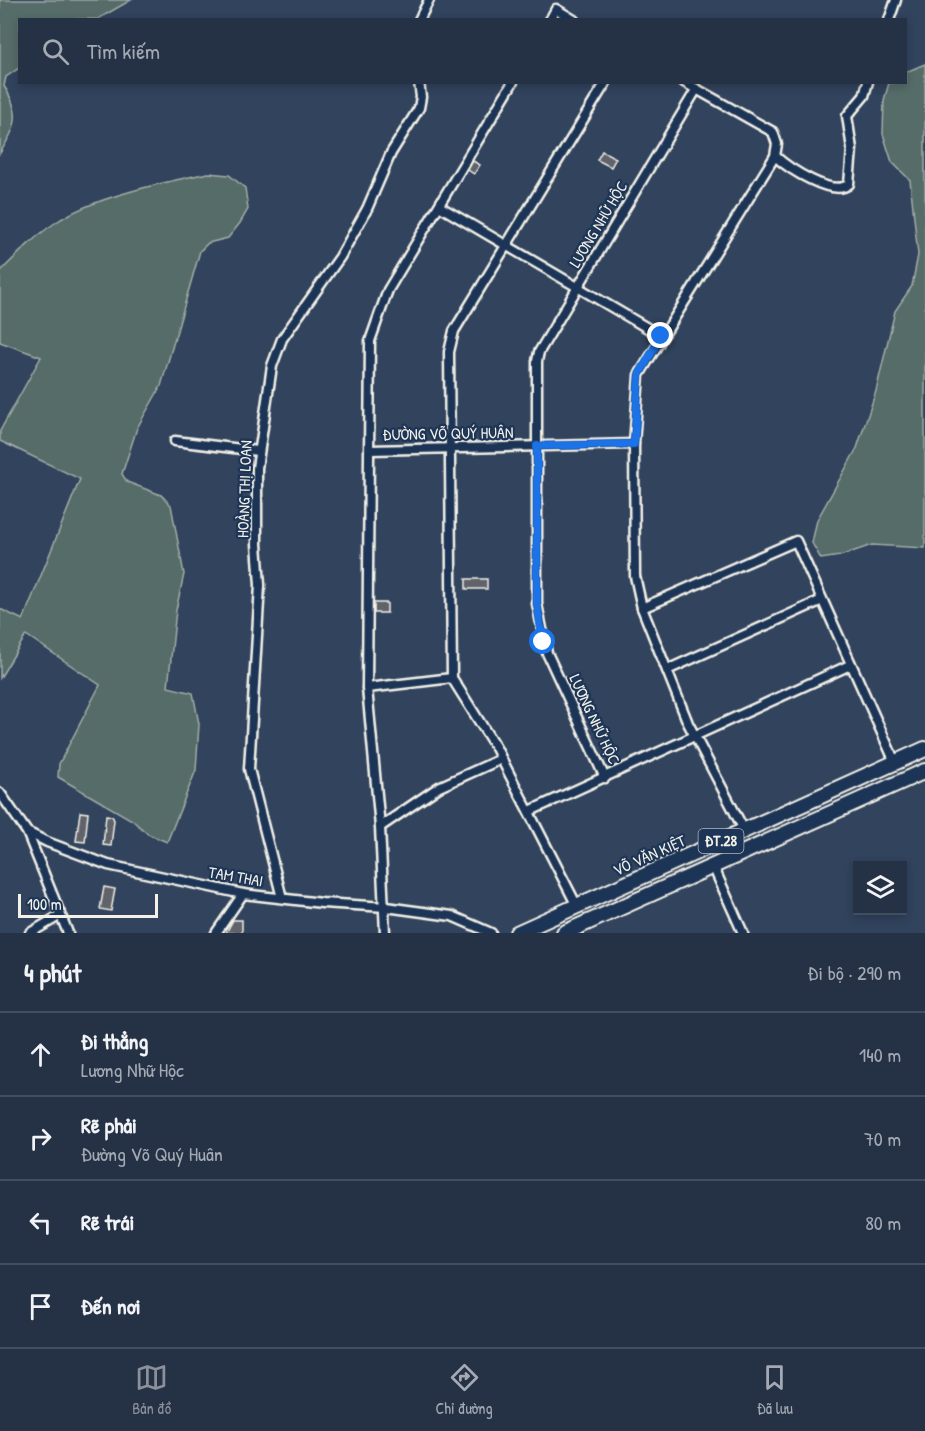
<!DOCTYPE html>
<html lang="vi">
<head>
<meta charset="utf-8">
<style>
  :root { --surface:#253246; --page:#313e51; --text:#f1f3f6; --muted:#a3aab3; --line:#424d5f; --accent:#8c9099 }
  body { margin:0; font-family:"Patrick Hand",sans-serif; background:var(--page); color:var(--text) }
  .controls { position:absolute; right:18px; bottom:18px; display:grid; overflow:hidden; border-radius:0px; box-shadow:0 3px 9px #0003 }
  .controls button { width:54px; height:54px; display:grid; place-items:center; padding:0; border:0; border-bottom:2px solid var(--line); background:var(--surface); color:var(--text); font:30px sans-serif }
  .scale { position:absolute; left:18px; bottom:15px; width:140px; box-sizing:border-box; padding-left:6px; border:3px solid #f4f1e8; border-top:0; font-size:16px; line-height:21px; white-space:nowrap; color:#f4f1e8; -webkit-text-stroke:4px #1d3557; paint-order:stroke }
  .stop { position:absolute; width:18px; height:18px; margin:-14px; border:4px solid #1a73e8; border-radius:50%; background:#fff }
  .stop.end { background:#1a73e8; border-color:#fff; box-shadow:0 2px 6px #0008 }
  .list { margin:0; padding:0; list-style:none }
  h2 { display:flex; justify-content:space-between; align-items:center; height:78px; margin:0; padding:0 24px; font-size:26px }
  h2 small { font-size:20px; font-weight:400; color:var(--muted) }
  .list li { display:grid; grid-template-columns:39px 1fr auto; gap:18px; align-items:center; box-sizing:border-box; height:84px; padding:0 24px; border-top:2px solid var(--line) }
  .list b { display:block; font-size:22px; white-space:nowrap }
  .list p { margin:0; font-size:20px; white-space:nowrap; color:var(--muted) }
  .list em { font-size:20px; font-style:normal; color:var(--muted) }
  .icon { flex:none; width:33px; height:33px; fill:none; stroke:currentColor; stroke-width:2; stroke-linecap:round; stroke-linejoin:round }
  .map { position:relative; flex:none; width:925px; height:933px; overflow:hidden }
  .search { position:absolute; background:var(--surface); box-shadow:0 3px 9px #0003; left:18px; right:18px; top:18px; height:66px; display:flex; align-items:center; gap:15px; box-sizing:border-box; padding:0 21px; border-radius:0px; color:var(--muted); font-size:22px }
  .sheet { height:414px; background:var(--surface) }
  nav { display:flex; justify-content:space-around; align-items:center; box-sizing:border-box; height:84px; border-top:2px solid var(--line); background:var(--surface); font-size:16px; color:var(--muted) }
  nav a { display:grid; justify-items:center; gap:3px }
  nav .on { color:var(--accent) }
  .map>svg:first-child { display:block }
  .green { fill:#556c68; stroke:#a4aea8; stroke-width:1.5 }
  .building { fill:#61636b; stroke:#f4f1e8; stroke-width:1.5 }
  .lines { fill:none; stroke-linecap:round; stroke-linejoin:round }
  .minor-casing { stroke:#f4f1e8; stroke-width:13 }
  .primary-casing { stroke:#f4f1e8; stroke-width:18 }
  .minor { stroke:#1d3557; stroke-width:8 }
  .primary { stroke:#1d3557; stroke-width:14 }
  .route { stroke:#1a73e8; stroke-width:8 }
  .labels { text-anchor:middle; stroke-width:4.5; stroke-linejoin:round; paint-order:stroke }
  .shield { fill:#1d3557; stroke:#b4b9bc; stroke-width:1.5 }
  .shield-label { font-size:15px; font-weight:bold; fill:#f4f1e8 }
  .street-label { font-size:16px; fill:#f4f1e8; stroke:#1d3557 }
</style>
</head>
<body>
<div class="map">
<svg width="925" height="933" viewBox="0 0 925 933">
  <rect width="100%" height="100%" fill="#31435d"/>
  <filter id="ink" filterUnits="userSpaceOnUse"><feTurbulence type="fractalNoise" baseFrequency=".0167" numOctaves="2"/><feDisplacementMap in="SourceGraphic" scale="12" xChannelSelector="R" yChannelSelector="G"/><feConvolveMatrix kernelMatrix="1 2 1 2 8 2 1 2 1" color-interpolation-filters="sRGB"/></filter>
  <g filter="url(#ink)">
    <!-- green -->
    <g class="green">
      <path d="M0,0h131l-33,19 -78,1 -1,48 -13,9 -2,9c18,29 13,39 -4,67z"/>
      <polygon points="925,64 925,548 872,545 840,556 821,559 812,543 817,520 857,448 876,391 895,311 912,286 918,255 910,180 892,162 883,134 884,100 889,83 906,82 906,72"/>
      <path d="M208,173l21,2 16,13 3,21 -8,14 -12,15 -20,5 -8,8 -39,135 -24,42 -15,46 5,8 34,13 10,10 13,69 -8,36 -8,77 25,6 6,31 -3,46 -29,72 -19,-8 -16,-14 -74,-43 1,-13 41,-79 -74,-50 -26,43v-69l23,11 57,-141 -80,-38v-10l41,-74 -41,-15v-70c17,-17 34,-35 55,-49 35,-25 110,-41 153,-50z"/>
    </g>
    <!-- building -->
    <g class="building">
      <polygon points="602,151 616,158 611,167 597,160"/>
      <polygon points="473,161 480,165 474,174 468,170"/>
      <rect x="466" y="579" width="21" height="10"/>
      <rect x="374" y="603" width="13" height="10"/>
      <polygon points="80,812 88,813 85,842 76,841"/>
      <polygon points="106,815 112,816 114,820 111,846 103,845"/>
      <polygon points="104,887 115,889 111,911 100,909"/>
      <polygon points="233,920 242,920 242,933 226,933"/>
    </g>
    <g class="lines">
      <defs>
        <g id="minor">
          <polyline points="419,20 429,0"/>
          <polyline points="550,20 556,9 574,20"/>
          <polyline points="889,20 896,0"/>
          <polyline points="684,82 773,132 777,144 775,156 639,375 634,444 635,576 642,608 688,723 744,830"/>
          <path d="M775,156c13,12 58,42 74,28l3,-35 -5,-33 17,-20 4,-14"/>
          <polyline points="439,206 661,336"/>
          <polyline points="175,441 258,451"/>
          <polyline points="370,450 634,444"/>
          <polyline points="642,608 796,541 895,762"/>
          <polyline points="667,670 822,600"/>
          <polyline points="367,688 452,678"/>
          <polyline points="605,778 547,653 537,604 537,361 539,352 696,90"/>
          <polyline points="0,793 27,832 47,842 108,865 243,894 322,903 386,907 452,916 491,933"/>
          <polyline points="530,811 850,665"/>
          <polyline points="380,827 439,787 501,759"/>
          <polyline points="27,832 68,933"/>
          <polyline points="713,866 743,933"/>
          <polyline points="282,898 249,769 260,585 257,544 257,468 272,366 282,339 340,257 367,209 391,153 419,108 421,97 419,82"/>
          <polyline points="577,906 496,748 452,678 449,352 454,331 606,82"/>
          <polyline points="30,933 59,916"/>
          <polyline points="216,933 243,894"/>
          <polyline points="385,933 380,827 367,688 370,341 388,290 513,82"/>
        </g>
        <g id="primary">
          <polyline points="517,933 925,749"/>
          <polyline points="564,933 925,771"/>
        </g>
      </defs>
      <!-- minor casing -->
      <use href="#minor" class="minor-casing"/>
      <!-- primary casing -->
      <use href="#primary" class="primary-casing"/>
      <!-- minor -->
      <use href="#minor" class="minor"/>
      <!-- primary -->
      <use href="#primary" class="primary"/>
    </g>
  </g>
  <g class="lines" filter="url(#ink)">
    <!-- route -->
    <polyline class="route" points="543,642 537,604 537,446 634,444 639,375 661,336"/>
  </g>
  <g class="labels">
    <!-- shield labels -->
    <rect class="shield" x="698.5" y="829" width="45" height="24" rx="4.5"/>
    <g class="shield-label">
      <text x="721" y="846">ĐT.28</text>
    </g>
    <!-- street labels -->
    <g class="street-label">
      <text transform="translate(598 224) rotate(-59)" y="6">LƯƠNG NHỮ HỘC</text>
      <text transform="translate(448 433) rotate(-1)" y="6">ĐƯỜNG VÕ QUÝ HUÂN</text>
      <text transform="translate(244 489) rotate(-88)" y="6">HOÀNG THỊ LOAN</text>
      <text transform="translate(595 719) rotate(65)" y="6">LƯƠNG NHỮ HỘC</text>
      <text transform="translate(649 855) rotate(-24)" y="6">VÕ VĂN KIỆT</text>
      <text transform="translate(236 876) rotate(10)" y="6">TAM THAI</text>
    </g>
  </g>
</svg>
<div class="controls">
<button><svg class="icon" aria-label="layers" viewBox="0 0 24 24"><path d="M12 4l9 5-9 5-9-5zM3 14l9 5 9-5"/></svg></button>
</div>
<div class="scale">100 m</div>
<div class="stop" style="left:543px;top:642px"></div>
<div class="stop end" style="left:661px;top:336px"></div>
<div class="search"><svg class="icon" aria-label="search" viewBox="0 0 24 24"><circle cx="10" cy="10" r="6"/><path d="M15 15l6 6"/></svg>Tìm kiếm</div>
</div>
<section class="sheet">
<h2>4 phút<small>Đi bộ · 290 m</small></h2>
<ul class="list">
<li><svg class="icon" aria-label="ahead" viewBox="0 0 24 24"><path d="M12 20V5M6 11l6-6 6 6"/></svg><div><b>Đi thẳng</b><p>Lương Nhữ Hộc</p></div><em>140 m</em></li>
<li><svg class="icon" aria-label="right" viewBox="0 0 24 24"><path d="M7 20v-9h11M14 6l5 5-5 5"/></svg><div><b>Rẽ phải</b><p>Đường Võ Quý Huân</p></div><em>70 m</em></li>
<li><svg class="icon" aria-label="left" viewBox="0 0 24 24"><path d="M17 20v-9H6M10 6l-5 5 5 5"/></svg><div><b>Rẽ trái</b></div><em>80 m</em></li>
<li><svg class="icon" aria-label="arrive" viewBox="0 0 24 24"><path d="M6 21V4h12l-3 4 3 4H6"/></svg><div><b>Đến nơi</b></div></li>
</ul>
</section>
<nav>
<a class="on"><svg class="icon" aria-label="map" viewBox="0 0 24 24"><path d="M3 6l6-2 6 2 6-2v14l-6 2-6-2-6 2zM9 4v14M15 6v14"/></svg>Bản đồ</a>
<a><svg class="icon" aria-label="directions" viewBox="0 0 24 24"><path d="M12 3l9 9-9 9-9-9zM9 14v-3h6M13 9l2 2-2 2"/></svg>Chỉ đường</a>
<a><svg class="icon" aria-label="saved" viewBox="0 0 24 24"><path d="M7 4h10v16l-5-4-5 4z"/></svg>Đã lưu</a>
</nav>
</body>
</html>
